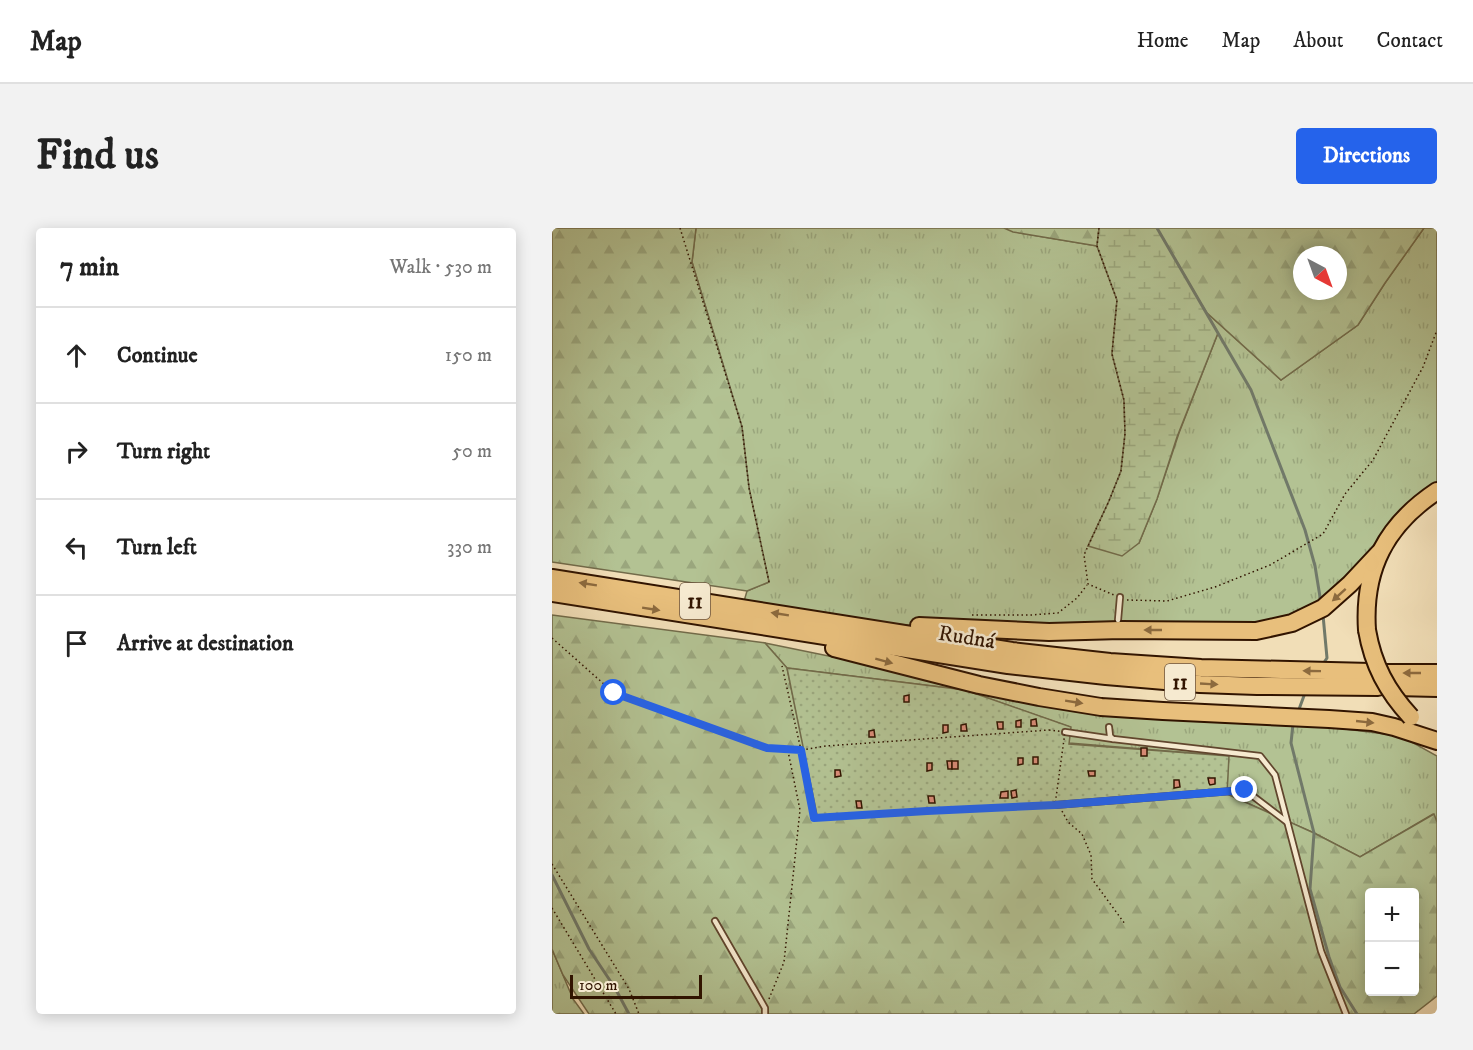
<!DOCTYPE html>
<html lang="en">
<head>
<meta charset="utf-8">
<style>
  :root { --surface:#fff; --page:#f2f2f2; --text:#222; --muted:#767676; --line:#e0e0e0; --accent:#2563eb }
  body { margin:0; font-family:"IM FELL DW Pica",serif; background:var(--page); color:var(--text) }
  .controls { position:absolute; right:18px; bottom:18px; display:grid; overflow:hidden; border-radius:6px; box-shadow:0 3px 15px #0003 }
  .controls button { width:54px; height:54px; display:grid; place-items:center; padding:0; border:0; border-bottom:2px solid var(--line); background:var(--surface); color:var(--text); font:30px sans-serif }
  .compass { position:absolute; left:741px; top:18px; width:54px; height:54px; border-radius:50%; background:var(--surface); box-shadow:0 3px 15px #0003; rotate:139deg }
  .scale { position:absolute; left:18px; bottom:15px; width:132px; box-sizing:border-box; padding-left:6px; border:3px solid #311400; border-top:0; font-size:16px; line-height:21px; white-space:nowrap; color:#311400; -webkit-text-stroke:4px #f6ead0; paint-order:stroke }
  .stop { position:absolute; width:18px; height:18px; margin:-14px; border:4px solid #2563eb; border-radius:50%; background:#fff }
  .stop.end { background:#2563eb; border-color:#fff; box-shadow:0 2px 6px #0008 }
  .list { margin:0; padding:0; list-style:none }
  h2 { display:flex; justify-content:space-between; align-items:center; height:78px; margin:0; padding:0 24px; font-size:26px }
  h2 small { font-size:20px; font-weight:400; color:var(--muted) }
  .list li { display:grid; grid-template-columns:39px 1fr auto; gap:18px; align-items:center; box-sizing:border-box; height:96px; padding:0 24px; border-top:2px solid var(--line) }
  .list b { display:block; font-size:22px; white-space:nowrap }
  .list em { font-size:20px; font-style:normal; color:var(--muted) }
  .icon { flex:none; width:33px; height:33px; fill:none; stroke:currentColor; stroke-width:2; stroke-linecap:round; stroke-linejoin:round }
  .map { position:relative; flex:none; width:885px; height:786px; overflow:hidden; border-radius:6px }
  header { display:flex; align-items:center; gap:36px; box-sizing:border-box; height:84px; padding:0 30px; background:var(--surface); border-bottom:2px solid var(--line) }
  header strong { font-size:28px }
  nav { display:flex; gap:33px; margin-inline-start:auto; font-size:21px }
  .intro { display:flex; align-items:center; justify-content:space-between; box-sizing:border-box; height:144px; padding:0 36px }
  h1 { margin:0; font-size:42px }
  .button { padding:15px 27px; border-radius:6px; background:var(--accent); color:#fff; font-size:21px; font-weight:700 }
  main { display:flex; gap:36px; padding:0 36px }
  aside { flex:1; background:var(--surface); border-radius:6px; box-shadow:0 3px 15px #0003 }
  .map>svg:first-child { display:block }
  .grass { fill:url(#grass-tufts); stroke:#726b4a; stroke-width:1.5 }
  .forest { fill:url(#forest-firs); stroke:#726b4a; stroke-width:1.5; fill-rule:evenodd }
  .wetland { fill:url(#wetland-marsh); stroke:#726b4a; stroke-width:1.5 }
  .park { fill:url(#park-dots); stroke:#726b4a; stroke-width:1.5 }
  .lines { fill:none; stroke-linecap:round; stroke-linejoin:round }
  .stream { stroke:#717969; stroke-width:3 }
  .building { fill:#da8c78; stroke:#311400; stroke-width:1.5 }
  .lane-casing { stroke:#61462e; stroke-width:8 }
  .highway-casing { stroke:#311400; stroke-width:20 }
  .path { stroke:#311400; stroke-width:1.5; stroke-dasharray:1.5 3; stroke-linecap:butt }
  .lane { stroke:#f6ead0; stroke-width:4.5 }
  .highway { stroke:#e8bf7c; stroke-width:16 }
  .highway-bridge-casing { stroke:#311400; stroke-width:20; stroke-linecap:butt }
  .highway-bridge { stroke:#e8bf7c; stroke-width:16 }
  .oneway { fill:#8c6a3e }
  .route { stroke:#2563eb; stroke-width:8 }
  .labels { text-anchor:middle; stroke-width:5; stroke-linejoin:round; paint-order:stroke }
  .shield { fill:#f6ead0; stroke:#6c543e; stroke-width:1.5 }
  .shield-label { font-size:21px; font-weight:bold; fill:#311400 }
  .street-label { font-size:22px; fill:#311400; stroke:#f6ead0 }
</style>
</head>
<body>
<header>
<strong>Map</strong>
<nav><a>Home</a><a>Map</a><a>About</a><a>Contact</a></nav>
</header>
<div class="intro"><h1>Find us</h1><a class="button">Directions</a></div>
<main>
<aside>
<h2>7 min<small>Walk · 530 m</small></h2>
<ul class="list">
<li><svg class="icon" aria-label="ahead" viewBox="0 0 24 24"><path d="M12 20V5M6 11l6-6 6 6"/></svg><div><b>Continue</b></div><em>150 m</em></li>
<li><svg class="icon" aria-label="right" viewBox="0 0 24 24"><path d="M7 20v-9h11M14 6l5 5-5 5"/></svg><div><b>Turn right</b></div><em>50 m</em></li>
<li><svg class="icon" aria-label="left" viewBox="0 0 24 24"><path d="M17 20v-9H6M10 6l-5 5 5 5"/></svg><div><b>Turn left</b></div><em>330 m</em></li>
<li><svg class="icon" aria-label="arrive" viewBox="0 0 24 24"><path d="M6 21V4h12l-3 4 3 4H6"/></svg><div><b>Arrive at destination</b></div></li>
</ul>
</aside>
<div class="map">
<svg width="885" height="786" viewBox="0 0 885 786">
  <defs>
    <pattern id="grass-tufts" width="24" height="20" patternUnits="userSpaceOnUse" patternTransform="scale(1.5)"><rect width="24" height="20" fill="#b3c293"/><path d="M3 7l-1-3M5 7V3M7 7l1-3M15 17l-1-3M17 17v-4M19 17l1-3" fill="none" stroke="#9aa67d"/></pattern>
    <pattern id="forest-firs" width="22" height="20" patternUnits="userSpaceOnUse" patternTransform="scale(1.5)"><rect width="22" height="20" fill="#b3c293"/><path d="M5 1l3.5 6h-7zM16 11l3.5 6h-7z" fill="#9aa67d"/></pattern>
    <pattern id="wetland-marsh" width="20" height="14" patternUnits="userSpaceOnUse" patternTransform="scale(1.5)"><rect width="20" height="14" fill="#b3c293"/><path d="M1 5h8M5 5V1M11 12h8M15 12V8" fill="none" stroke="#9aa67d"/></pattern>
    <pattern id="park-dots" width="8" height="8" patternUnits="userSpaceOnUse" patternTransform="scale(1.5)"><rect width="8" height="8" fill="#b3c293"/><path d="M2 2h.1M6 6h.1" fill="none" stroke="#9aa67d" stroke-width="1.8" stroke-linecap="round"/></pattern>
  </defs>
  <rect width="100%" height="100%" fill="#f1deb7"/>
  <filter id="stains"><feTurbulence type="fractalNoise" baseFrequency=".00333" numOctaves="4"/><feColorMatrix values="0 0 0 0 .2 0 0 0 0 .09 0 0 0 0 .02 0 0 0 .5 -.17"/></filter>
  <radialGradient id="worn" r=".72"><stop offset=".6" stop-color="#630" stop-opacity="0"/><stop offset="1" stop-color="#630" stop-opacity=".3"/></radialGradient>
  <!-- grass -->
  <g class="grass">
    <polygon points="144,0 455,0 468,5 545,18 565,72 560,126 572,172 573,206 569,243 557,273 536,318 587,315 605,271 627,205 666,105 654,84 729,152 806,97 833,55 872,0 885,0 885,262 827,325 740,395 364,398 190,380 195,363 217,354 197,260 190,199 140,34"/>
    <polygon points="213,415 560,486 761,497 849,508 885,528 885,594 881,586 808,629 762,605 675,566 676,528 517,515 518,499 413,462 235,440"/>
    <polygon points="0,721 21,771 32,786 0,786"/>
  </g>
  <!-- forest -->
  <g class="forest">
    <polygon points="0,0 144,0 140,34 190,199 197,260 217,354 195,363 0,334"/>
    <polygon points="452,0 547,0 545,18 461,4"/>
    <path d="M605,0h267l-39,55 -27,42 -77,55 -75,-68zM750,27h36v36h-36z"/>
    <path d="M0,387l213,28 22,25 32,152 408,-26 87,39 46,24 74,-43 3,8v174l-23,18h-825l-26,-39 -11,-26zM818,664h44v100h-44z"/>
  </g>
  <!-- wetland -->
  <polygon class="wetland" points="547,0 605,0 666,105 625,209 605,271 587,315 570,328 536,318 557,273 569,243 573,206 572,172 560,126 565,72 545,18"/>
  <!-- park -->
  <polygon class="park" points="235,440 413,462 519,499 517,516 677,528 675,566 266,592"/>
  <g class="lines">
    <!-- stream -->
    <g class="stream">
      <polyline points="605,0 699,162 753,302 763,338 769,375"/>
      <polyline points="771,436 775,430 771,387"/>
      <polyline points="746,484 753,465"/>
      <polyline points="741,496 739,515 762,605 758,661 777,729 788,759 805,786"/>
      <polyline points="0,647 37,721 63,760 77,786"/>
    </g>
  </g>
  <!-- building -->
  <g class="building">
    <polygon points="357,467 357,474 352,474 352,468"/>
    <polygon points="484,491 485,498 479,498 479,492"/>
    <polygon points="469,492 469,499 464,499 464,493"/>
    <polygon points="445,494 451,494 451,501 446,501"/>
    <polygon points="414,496 415,503 409,503 409,497"/>
    <polygon points="391,497 396,497 396,504 391,505"/>
    <polygon points="322,502 323,509 317,509 317,503"/>
    <rect x="589" y="520" width="6" height="8"/>
    <rect x="481" y="529" width="5" height="7"/>
    <polygon points="466,530 471,530 471,536 466,537"/>
    <polygon points="395,533 400,533 400,541 396,541"/>
    <rect x="400" y="533" width="6" height="8"/>
    <polygon points="375,535 380,535 380,542 375,543"/>
    <polygon points="283,542 288,542 289,548 283,549"/>
    <polygon points="536,543 543,543 543,548 537,548"/>
    <polygon points="656,550 663,550 663,556 658,557 657,555"/>
    <polygon points="622,552 627,552 628,559 622,560"/>
    <polygon points="464,562 465,569 460,570 459,563"/>
    <polygon points="456,563 456,570 448,570 449,564"/>
    <polygon points="376,568 382,568 383,575 377,575"/>
    <polygon points="304,573 309,573 310,580 305,580"/>
  </g>
  <g class="lines">
    <defs>
      <g id="lane">
        <polyline points="566,392 568,369"/>
        <polyline points="557,499 558,508 561,511"/>
        <polyline points="513,504 561,511 708,528 723,547 769,723 794,786"/>
        <polyline points="503,577 693,562 735,594"/>
        <polyline points="163,693 213,780 213,786"/>
      </g>
      <g id="highway">
        <polyline points="0,350 460,423 558,434 649,440 819,444"/>
        <polyline points="0,365 456,437 554,448 648,456 705,458 826,459"/>
        <polyline points="367,398 497,404 569,402 704,403 740,395 771,380 798,356 827,325"/>
        <path d="M815,402c-4,-61 19,-105 70,-139"/>
        <polyline points="282,420 427,457 487,469 549,479 611,483 777,491 820,494 842,499 885,513"/>
        <polyline points="835,445 885,445"/>
        <polyline points="843,459 885,460"/>
      </g>
    </defs>
    <!-- lane casing -->
    <use href="#lane" class="lane-casing"/>
    <!-- highway casing -->
    <use href="#highway" class="highway-casing"/>
    <!-- path -->
    <g class="path">
      <polyline points="128,0 190,199 197,260 217,354"/>
      <polyline points="547,0 545,18 565,72 560,126 572,172 573,206 569,243 557,273 532,327 536,356 562,367"/>
      <polyline points="575,372 615,373 663,359 718,337 771,306 793,266 821,232 871,139 885,102"/>
      <polyline points="420,387 479,387 506,385 525,370 535,357"/>
      <polyline points="0,410 62,465 215,520 249,522 230,438"/>
      <polygon points="497,502 513,504 503,577 375,583 263,590 249,522 274,518"/>
      <polyline points="510,583 516,594 530,606 539,627 540,651 573,696"/>
      <polyline points="0,636 77,761 87,786"/>
      <polyline points="0,680 64,786"/>
      <polyline points="217,771 232,734 248,582 236,523"/>
    </g>
    <!-- lane -->
    <use href="#lane" class="lane"/>
    <!-- highway -->
    <use href="#highway" class="highway"/>
    <defs>
      <path id="highway-bridge" d="M815,402c6,35 20,61 44,87"/>
    </defs>
    <!-- highway-bridge casing -->
    <use href="#highway-bridge" class="highway-bridge-casing"/>
    <!-- highway-bridge -->
    <use href="#highway-bridge" class="highway-bridge"/>
  </g>
  <!-- one-way arrows -->
  <defs><path id="oneway-solid" d="M-6-.8H1V-3.2L6.5 0L1 3.2V.8H-6Z" transform="scale(1.5)"/></defs>
  <g class="oneway">
    <use href="#oneway-solid" transform="translate(36 356) rotate(-171)"/>
    <use href="#oneway-solid" transform="translate(787 367) rotate(138)"/>
    <use href="#oneway-solid" transform="translate(99 381) rotate(9)"/>
    <use href="#oneway-solid" transform="translate(228 386) rotate(-171)"/>
    <use href="#oneway-solid" transform="translate(601 402) rotate(-180)"/>
    <use href="#oneway-solid" transform="translate(332 433) rotate(15)"/>
    <use href="#oneway-solid" transform="translate(760 443) rotate(-179)"/>
    <use href="#oneway-solid" transform="translate(860 445) rotate(180)"/>
    <use href="#oneway-solid" transform="translate(657 456) rotate(3)"/>
    <use href="#oneway-solid" transform="translate(522 474) rotate(9)"/>
    <use href="#oneway-solid" transform="translate(813 494) rotate(6)"/>
  </g>
  <g class="lines">
    <!-- route -->
    <polyline class="route" points="62,465 215,520 249,522 262,590 375,583 503,577 693,562"/>
  </g>
  <g class="labels">
    <!-- shield labels -->
    <g class="shield">
      <rect x="128" y="355" width="30" height="36" rx="4.5"/>
      <rect x="613" y="436" width="30" height="36" rx="4.5"/>
    </g>
    <g class="shield-label">
      <text x="143" y="380">11</text>
      <text x="628" y="461">11</text>
    </g>
    <!-- street labels -->
    <g class="street-label">
      <text transform="translate(415 408) rotate(9)" y="8">Rudná</text>
    </g>
  </g>
  <rect width="100%" height="100%" filter="url(#stains)"/>
  <rect width="100%" height="100%" fill="url(#worn)"/>
</svg>
<div class="controls">
<button>+</button>
<button>−</button>
</div>
<svg class="compass" viewBox="-18 -18 36 36"><path d="M0-13l5 13h-10z" fill="#e53935"/><path d="M0 13l5-13h-10z" fill="#767676"/></svg>
<div class="scale">100 m</div>
<div class="stop" style="left:62px;top:465px"></div>
<div class="stop end" style="left:693px;top:562px"></div>
</div>
</main>
</body>
</html>
